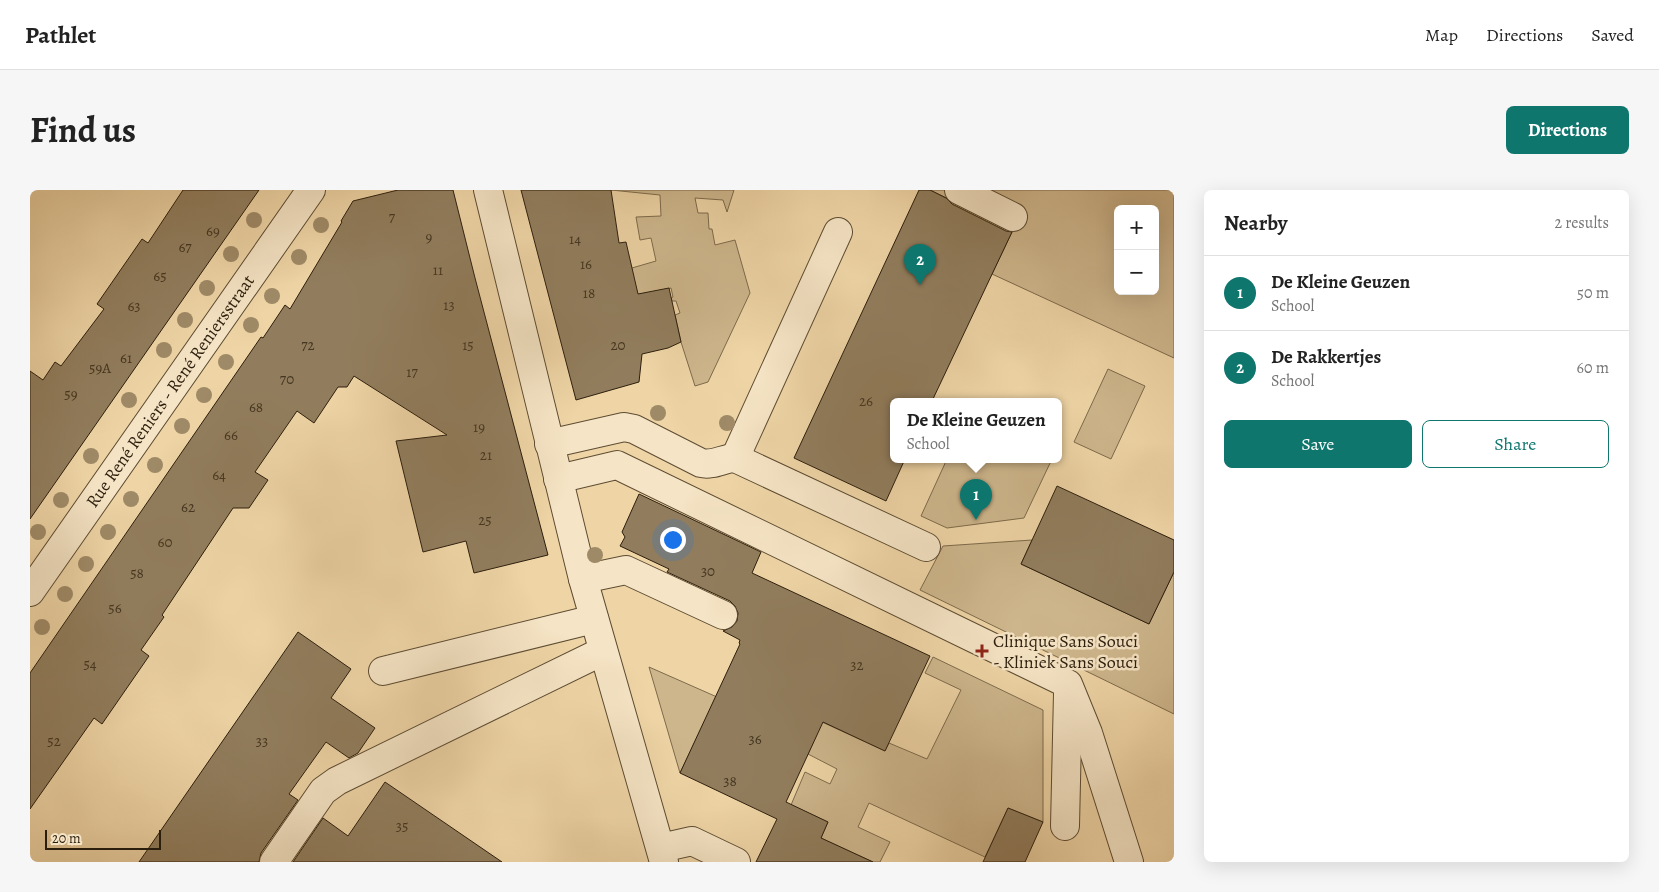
<!DOCTYPE html>
<html lang="en">
<head>
<meta charset="utf-8">
<style>
  :root { --surface:#fff; --page:#f6f6f6; --text:#222; --muted:#767676; --line:#e0e0e0; --accent:#0f766e }
  body { margin:0; font-family:Alegreya,serif; background:var(--page); color:var(--text) }
  .controls { position:absolute; right:15px; top:15px; display:grid; overflow:hidden; border-radius:8px; box-shadow:0 5px 20px #0002 }
  .controls button { width:45px; height:45px; display:grid; place-items:center; padding:0; border:0; border-bottom:1px solid var(--line); background:var(--surface); color:var(--text); font:25px sans-serif }
  .scale { position:absolute; left:15px; bottom:12px; width:116px; box-sizing:border-box; padding-left:5px; border:2px solid #2c1e0d; border-top:0; font-size:14px; line-height:18px; white-space:nowrap; color:#2c1e0d; -webkit-text-stroke:4px #f5e4c5; paint-order:stroke }
  .you { position:absolute; left:642px; top:349px; width:18px; height:18px; margin:-12px; border:4px solid #fff; border-radius:50%; background:#1a73e8; box-shadow:0 0 0 8px #1a73e833 }
  .badge { display:grid; place-items:center; width:32px; height:32px; border-radius:50%; background:var(--accent); color:#fff; font-size:16px; font-weight:700 }
  .pin { position:absolute; translate:-50% -41px; filter:drop-shadow(0 1px 2px #0008) }
  .pin::after { content:''; position:absolute; top:26px; width:18px; height:15px; background:inherit; clip-path:polygon(0 0,100% 0,50% 100%) }
  .popup { position:absolute; left:860px; top:208px; width:172px; height:65px; box-sizing:border-box; display:grid; place-content:center; border-radius:8px; background:var(--surface); filter:drop-shadow(0 1px 4px #0005); font-size:16px; white-space:nowrap; color:var(--muted) }
  .popup b { font-size:19px; color:var(--text) }
  .popup::after { content:''; position:absolute; left:50%; top:100%; margin-left:-10px; border:10px solid transparent; border-top-color:var(--surface) }
  .list { margin:0; padding:0; list-style:none }
  h2 { display:flex; justify-content:space-between; align-items:center; height:65px; margin:0; padding:0 20px; font-size:21px }
  h2 small { font-size:16px; font-weight:400; color:var(--muted) }
  .list li { display:grid; grid-template-columns:32px 1fr auto; gap:15px; align-items:center; box-sizing:border-box; height:75px; padding:0 20px; border-top:1px solid var(--line) }
  .list b { display:block; font-size:19px; white-space:nowrap }
  .list p { margin:0; font-size:16px; white-space:nowrap; color:var(--muted) }
  .list em { font-size:16px; font-style:normal; color:var(--muted) }
  .actions { display:flex; gap:10px; padding:15px 20px }
  .actions a { flex:1; padding:11px 0; border:1px solid var(--accent); border-radius:8px; text-align:center; font-size:18px; color:var(--accent) }
  .actions .main { background:var(--accent); color:#fff }
  .map { position:relative; flex:none; width:1144px; height:672px; overflow:hidden; border-radius:8px }
  header { display:flex; align-items:center; gap:30px; box-sizing:border-box; height:70px; padding:0 25px; background:var(--surface); border-bottom:1px solid var(--line) }
  header strong { font-size:24px }
  nav { display:flex; gap:28px; margin-inline-start:auto; font-size:18px }
  .intro { display:flex; align-items:center; justify-content:space-between; box-sizing:border-box; height:120px; padding:0 30px }
  h1 { margin:0; font-size:35px }
  .button { padding:12px 22px; border-radius:8px; background:var(--accent); color:#fff; font-size:18px; font-weight:700 }
  main { display:flex; gap:30px; padding:0 30px }
  aside { flex:1; background:var(--surface); border-radius:8px; box-shadow:0 5px 20px #0002 }
  .map>svg:first-child { display:block }
  .green { fill:#ceb68c; stroke:#7d6a4c; fill-rule:evenodd }
  .building { fill:#917d5d; stroke:#2c1e0d }
  .lines { fill:none; stroke-linecap:round; stroke-linejoin:round }
  .minor-casing { stroke:#5d4c33; stroke-width:30 }
  .minor { stroke:#f5e4c5; stroke-width:28 }
  .tree { fill:#9f8a67 }
  .poi-dot { fill:#8f2418; stroke:#f5e4c5; stroke-width:2 }
  .labels { text-anchor:middle; stroke-width:5; stroke-linejoin:round; paint-order:stroke }
  .number-label { font-size:15px; fill:#453621 }
  .street-label { font-size:18px; fill:#2c1e0d; stroke:#f5e4c5 }
  .poi-label { font-size:18px; fill:#2c1e0d; stroke:#f5e4c5; text-anchor:start }
</style>
</head>
<body>
<header>
<strong>Pathlet</strong>
<nav><a>Map</a><a>Directions</a><a>Saved</a></nav>
</header>
<div class="intro"><h1>Find us</h1><a class="button">Directions</a></div>
<main>
<div class="map">
<svg width="1144" height="672" viewBox="0 0 1144 672">
  <rect width="100%" height="100%" fill="#efd5a6"/>
  <filter id="stains"><feTurbulence type="fractalNoise" baseFrequency=".004" numOctaves="4"/><feColorMatrix values="0 0 0 0 .2 0 0 0 0 .09 0 0 0 0 .02 0 0 0 .5 -.17"/></filter>
  <radialGradient id="worn" r=".72"><stop offset=".6" stop-color="#630" stop-opacity="0"/><stop offset="1" stop-color="#630" stop-opacity=".3"/></radialGradient>
  <!-- green -->
  <g class="green">
    <polygon points="581,0 704,0 697,22 693,10 665,8 668,23 678,23 679,39 682,39 685,55 705,50 720,103 678,192 665,196 651,152 645,125 650,123 646,111 642,111 641,108 643,107 641,98 601,106 595,80 626,71 621,48 610,50 606,27 631,26 630,5"/>
    <path d="M900,0h244v168l-182,-84 21,-44zM1088,19h37v82h-37z"/>
    <polygon points="1078,179 1115,196 1081,269 1044,252"/>
    <polygon points="917,269 1022,269 994,328 917,338 891,326"/>
    <polygon points="1002,350 991,374 1119,434 1144,382 1144,524 890,400 913,356"/>
    <polygon points="903,467 1013,520 1013,632 978,618 955,667 839,613 828,637 860,652 850,672 843,672 791,648 798,632 761,615 775,582 800,594 807,579 778,564 792,532 855,561 859,553 897,569 931,500 895,483"/>
    <polygon points="619,477 687,507 650,583"/>
  </g>
  <!-- building -->
  <g class="building">
    <polygon points="153,0 229,0 0,329 0,181 13,190 25,172 31,176 74,119 67,114 112,49 118,53"/>
    <polygon points="368,0 423,0 445,88 518,365 444,383 436,351 393,362 366,251 417,245 324,186 317,197 308,197 284,233 267,221 225,282 238,290 219,318 203,318 132,425 134,427 111,460 119,466 72,534 64,528 0,619 0,483 231,147 233,148 255,115 260,119 312,32 311,31 323,11"/>
    <polygon points="491,0 581,0 589,53 596,52 608,104 639,98 651,152 638,158 612,164 609,192 546,210"/>
    <polygon points="889,0 900,0 916,8 922,14 976,41 982,42 902,211 864,211 864,269 875,269 856,311 764,268"/>
    <polygon points="1027,296 1144,350 1144,382 1119,434 991,374"/>
    <polygon points="609,304 731,362 722,383 900,466 855,561 793,532 756,612 798,632 791,648 843,672 726,672 747,629 650,583 710,454 709,453 710,450 693,441 702,437 707,431 708,423 705,416 700,411 637,382 639,379 590,356 595,347 592,342"/>
    <polygon points="268,442 321,479 301,508 345,538 328,563 319,568 296,552 259,604 268,610 231,663 229,672 109,672"/>
    <polygon points="355,592 472,672 263,672 293,628 318,646"/>
    <polygon points="978,618 1013,632 995,672 953,672"/>
  </g>
  <g class="lines">
    <defs>
      <g id="minor">
        <polyline points="458,0 553,389 634,672"/>
        <polyline points="929,0 983,27"/>
        <path d="M519,254l75,-17 10,2 67,34c12,3 23,-5 34,-5l191,89"/>
        <polyline points="705,268 808,42"/>
        <polyline points="528,289 587,275 1038,494 1058,543 1099,672"/>
        <polyline points="553,389 596,380 693,425"/>
        <polyline points="0,402 281,0"/>
        <polyline points="353,481 564,429"/>
        <polyline points="1035,636 1038,503"/>
        <polyline points="631,658 662,651 706,672"/>
        <polyline points="244,672 293,601 307,591 573,461"/>
      </g>
    </defs>
    <!-- minor casing -->
    <use href="#minor" class="minor-casing"/>
    <!-- minor -->
    <use href="#minor" class="minor"/>
  </g>
  <!-- trees -->
  <g class="tree">
    <circle cx="224" cy="30" r="8"/>
    <circle cx="291" cy="35" r="8"/>
    <circle cx="201" cy="64" r="8"/>
    <circle cx="269" cy="67" r="8"/>
    <circle cx="177" cy="98" r="8"/>
    <circle cx="242" cy="106" r="8"/>
    <circle cx="155" cy="130" r="8"/>
    <circle cx="221" cy="135" r="8"/>
    <circle cx="134" cy="160" r="8"/>
    <circle cx="196" cy="172" r="8"/>
    <circle cx="174" cy="205" r="8"/>
    <circle cx="99" cy="210" r="8"/>
    <circle cx="628" cy="223" r="8"/>
    <circle cx="697" cy="233" r="8"/>
    <circle cx="152" cy="236" r="8"/>
    <circle cx="61" cy="266" r="8"/>
    <circle cx="125" cy="275" r="8"/>
    <circle cx="101" cy="309" r="8"/>
    <circle cx="31" cy="310" r="8"/>
    <circle cx="8" cy="342" r="8"/>
    <circle cx="78" cy="342" r="8"/>
    <circle cx="565" cy="365" r="8"/>
    <circle cx="56" cy="374" r="8"/>
    <circle cx="35" cy="404" r="8"/>
    <circle cx="12" cy="437" r="8"/>
  </g>
  <!-- markers -->
  <path class="poi-dot" d="M949.5 453.5h5v5h5v5h-5v5h-5v-5h-5v-5h5z"/>
  <g class="labels">
    <!-- number labels -->
    <g class="number-label">
      <text x="362" y="32">7</text>
      <text x="183" y="46">69</text>
      <text x="399" y="52">9</text>
      <text x="545" y="54">14</text>
      <text x="155" y="62">67</text>
      <text x="556" y="79">16</text>
      <text x="408" y="85">11</text>
      <text x="130" y="91">65</text>
      <text x="559" y="108">18</text>
      <text x="419" y="120">13</text>
      <text x="104" y="121">63</text>
      <text x="278" y="160">72</text>
      <text x="438" y="160">15</text>
      <text x="588" y="160">20</text>
      <text x="96" y="173">61</text>
      <text x="70" y="183">59A</text>
      <text x="382" y="187">17</text>
      <text x="257" y="194">70</text>
      <text x="41" y="209">59</text>
      <text x="836" y="216">26</text>
      <text x="226" y="222">68</text>
      <text x="449" y="242">19</text>
      <text x="201" y="250">66</text>
      <text x="456" y="270">21</text>
      <text x="189" y="290">64</text>
      <text x="158" y="322">62</text>
      <text x="455" y="335">25</text>
      <text x="135" y="357">60</text>
      <text x="678" y="386">30</text>
      <text x="107" y="388">58</text>
      <text x="85" y="423">56</text>
      <text x="60" y="479">54</text>
      <text x="827" y="480">32</text>
      <text x="725" y="554">36</text>
      <text x="24" y="556">52</text>
      <text x="232" y="556">33</text>
      <text x="700" y="596">38</text>
      <text x="372" y="641">35</text>
    </g>
    <!-- street labels -->
    <g class="street-label">
      <text transform="translate(140 201) rotate(-55)" y="6">Rue René Reniers - René Reniersstraat</text>
    </g>
    <!-- poi labels -->
    <g class="poi-label">
      <text x="963" y="457">Clinique Sans Souci<tspan x="963" dy="21">- Kliniek Sans Souci</tspan></text>
    </g>
  </g>
  <rect width="100%" height="100%" filter="url(#stains)"/>
  <rect width="100%" height="100%" fill="url(#worn)"/>
</svg>
<div class="controls">
<button>+</button>
<button>−</button>
</div>
<div class="scale">20 m</div>
<div class="you"></div>
<div class="pin badge" style="left:946px;top:330px">1</div>
<div class="popup"><b>De Kleine Geuzen</b>School</div>
<div class="pin badge" style="left:890px;top:95px">2</div>
</div>
<aside>
<h2>Nearby<small>2 results</small></h2>
<ul class="list">
<li><span class="badge">1</span><div><b>De Kleine Geuzen</b><p>School</p></div><em>50 m</em></li>
<li><span class="badge">2</span><div><b>De Rakkertjes</b><p>School</p></div><em>60 m</em></li>
</ul>
<div class="actions"><a class="main">Save</a><a>Share</a></div>
</aside>
</main>
</body>
</html>
